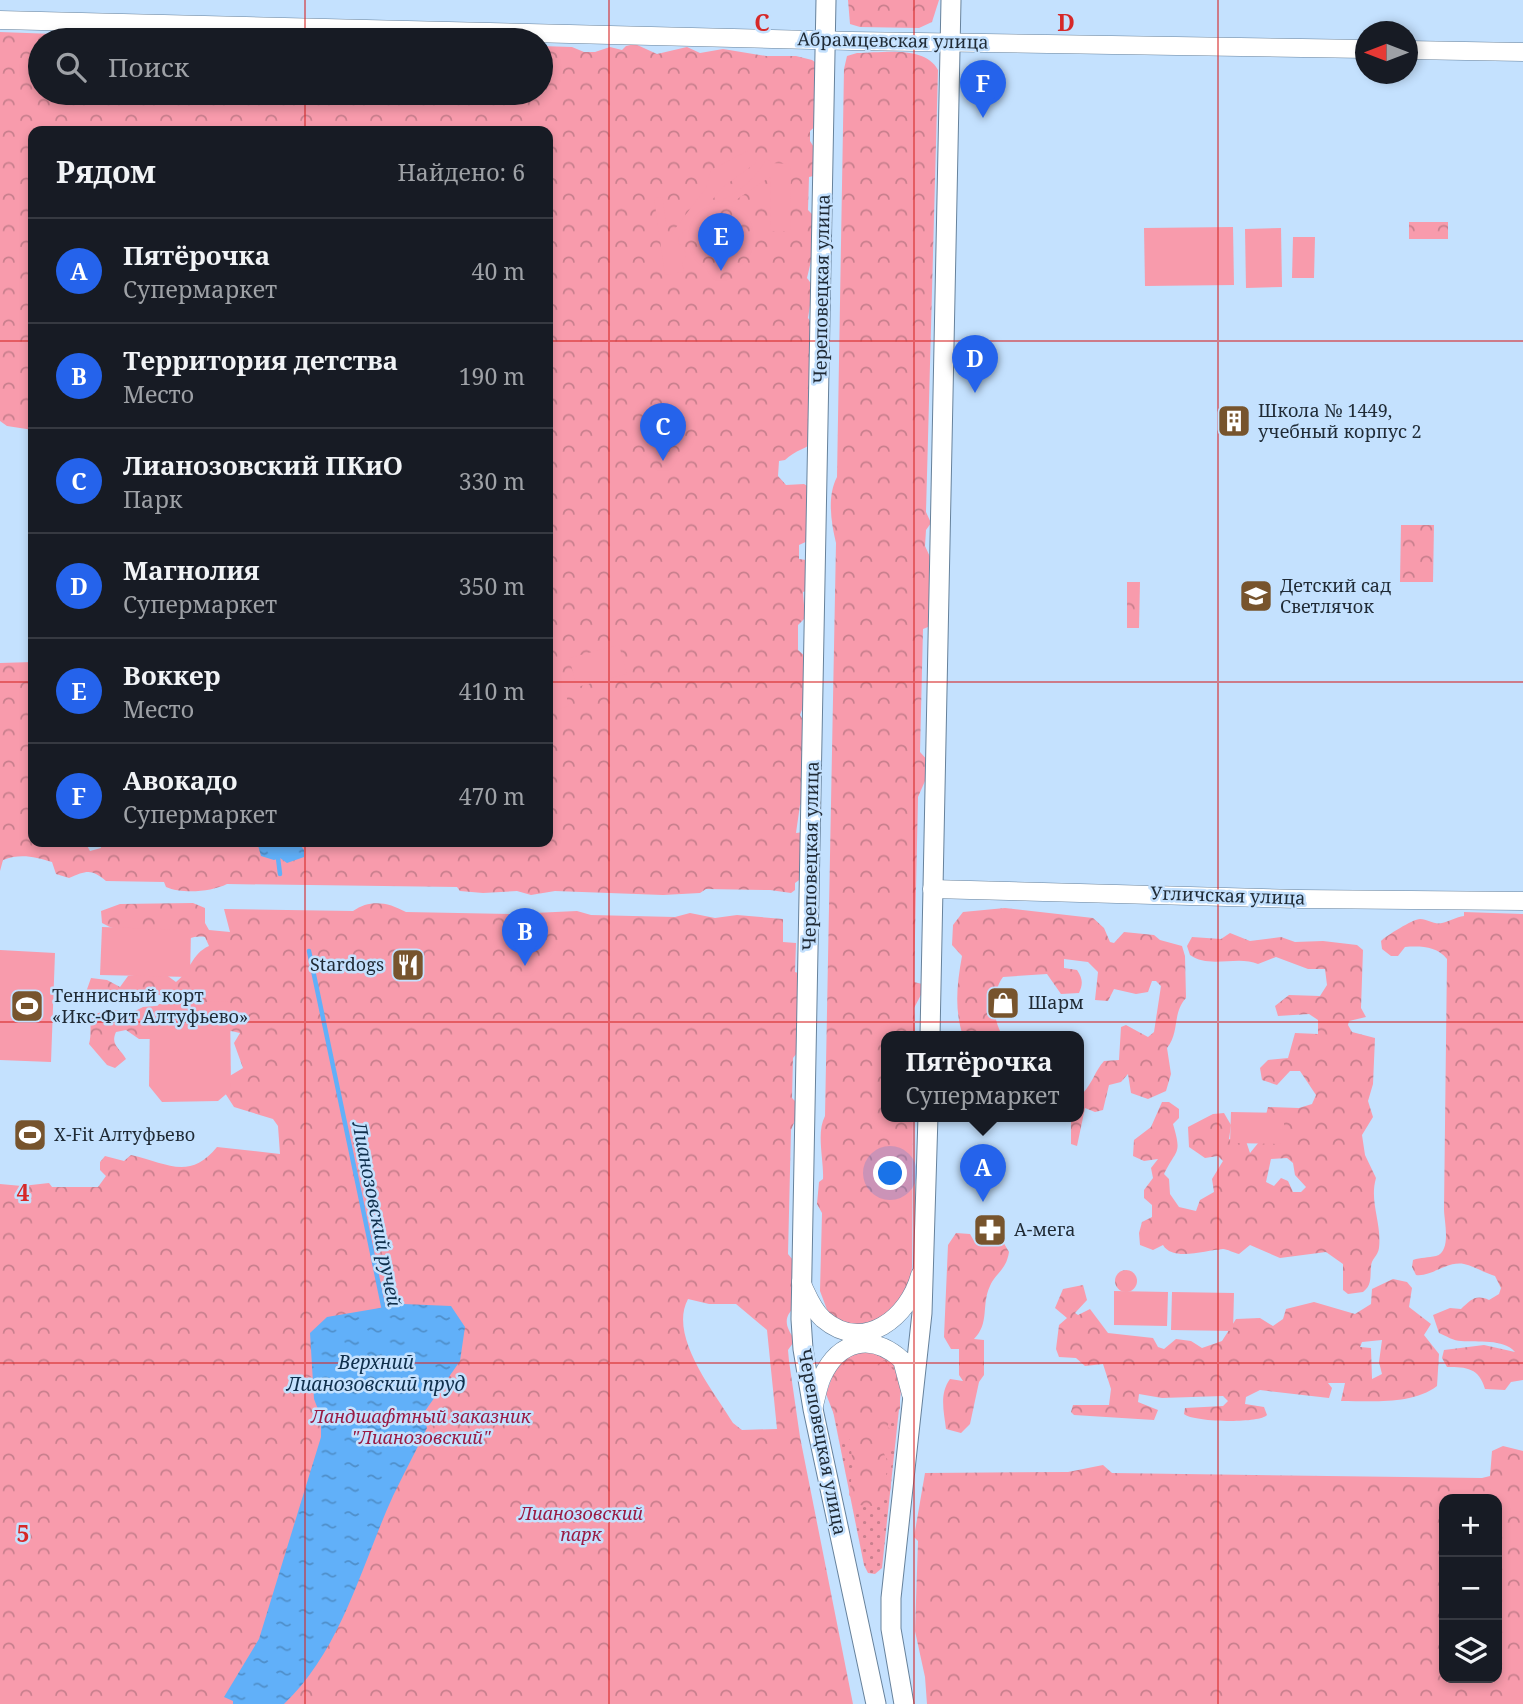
<!DOCTYPE html>
<html lang="ru">
<head>
<meta charset="utf-8">
<style>
  :root { --surface:#171b24; --page:#242831; --text:#f1f3f6; --muted:#9ea1a6; --line:#363941; --accent:#2563eb }
  body { margin:0; font-family:"Noto Serif",serif; background:var(--page); color:var(--text) }
  .controls { position:absolute; right:21px; bottom:21px; display:grid; overflow:hidden; border-radius:14px; box-shadow:0 4px 10px #0003 }
  .controls button { width:63px; height:63px; display:grid; place-items:center; padding:0; border:0; border-bottom:2px solid var(--line); background:var(--surface); color:var(--text); font:35px sans-serif }
  .compass { position:absolute; left:1355px; top:21px; width:63px; height:63px; border-radius:50%; background:var(--surface); box-shadow:0 4px 10px #0003; rotate:270deg }
  .you { position:absolute; left:891px; top:1174px; width:24px; height:24px; margin:-18px; border:5px solid #fff; border-radius:50%; background:#1a73e8; box-shadow:0 0 0 10px #1a73e833 }
  .badge { display:grid; place-items:center; width:46px; height:46px; border-radius:50%; background:var(--accent); color:#fff; font-size:23px; font-weight:700 }
  .pin { position:absolute; translate:-50% -58px; filter:drop-shadow(0 2px 4px #0008) }
  .pin::after { content:''; position:absolute; top:37px; width:24px; height:21px; background:inherit; clip-path:polygon(0 0,100% 0,50% 100%) }
  .popup { position:absolute; left:881px; top:1031px; width:203px; height:91px; box-sizing:border-box; display:grid; place-content:center; border-radius:14px; background:var(--surface); filter:drop-shadow(0 2px 5px #0005); font-size:23px; white-space:nowrap; color:var(--muted) }
  .popup b { font-size:26px; color:var(--text) }
  .popup::after { content:''; position:absolute; left:50%; top:100%; margin-left:-14px; border:14px solid transparent; border-top-color:var(--surface) }
  .list { margin:0; padding:0; list-style:none }
  h2 { display:flex; justify-content:space-between; align-items:center; height:91px; margin:0; padding:0 28px; font-size:30px }
  h2 small { font-size:23px; font-weight:400; color:var(--muted) }
  .list li { display:grid; grid-template-columns:46px 1fr auto; gap:21px; align-items:center; box-sizing:border-box; height:105px; padding:0 28px; border-top:2px solid var(--line) }
  .list b { display:block; font-size:26px; white-space:nowrap }
  .list p { margin:0; font-size:23px; white-space:nowrap; color:var(--muted) }
  .list em { font-size:23px; font-style:normal; color:var(--muted) }
  .icon { flex:none; width:38px; height:38px; fill:none; stroke:currentColor; stroke-width:2; stroke-linecap:round; stroke-linejoin:round }
  .map { position:relative; flex:none; width:1523px; height:1704px; overflow:hidden }
  .search { position:absolute; background:var(--surface); box-shadow:0 4px 10px #0003; left:28px; top:28px; width:525px; height:77px; display:flex; align-items:center; gap:18px; box-sizing:border-box; padding:0 24px; border-radius:38px; color:var(--muted); font-size:26px }
  .panel { position:absolute; background:var(--surface); box-shadow:0 4px 10px #0003; left:28px; top:126px; width:525px; height:721px; border-radius:14px }
  .map>svg:first-child { display:block }
  .grass { fill:url(#grass-dots) }
  .forest { fill:url(#forest-crowns); fill-rule:evenodd }
  .garden { fill:#f89bac }
  .water { fill:url(#water-ripples) }
  .lines { fill:none; stroke-linecap:round; stroke-linejoin:round }
  .stream { stroke:#61b0f9; stroke-width:4.5 }
  .tertiary-casing { stroke:#67829c; stroke-width:19 }
  .secondary-casing { stroke:#67829c; stroke-width:21 }
  .tertiary { stroke:#fff; stroke-width:18 }
  .secondary { stroke:#fff; stroke-width:19 }
  .grid { fill:none; stroke:#d62828; stroke-width:2; stroke-opacity:0.55 }
  .labels { text-anchor:middle; stroke-width:5; stroke-linejoin:round; paint-order:stroke }
  .street-label { font-size:18px; fill:#1f2a35; stroke:#c4e1fe }
  .poi-label { font-size:18px; fill:#1f2a35; stroke:#c4e1fe; text-anchor:start }
  .park-label { font-size:18px; font-style:italic; fill:#991b44; stroke:#c4e1fe }
  .water-label { font-size:19px; font-style:italic; fill:#0f2f4c; stroke:#c4e1fe }
  .grid-label { font-size:23px; text-anchor:middle; font-weight:bold; fill:#d62828; stroke:#c4e1fe; stroke-width:5; stroke-linejoin:round; paint-order:stroke }
</style>
</head>
<body>
<div class="map">
<svg width="1523" height="1704" viewBox="0 0 1523 1704">
  <defs>
    <pattern id="grass-dots" width="8" height="8" patternUnits="userSpaceOnUse" patternTransform="scale(1.75)"><rect width="8" height="8" fill="#f89bac"/><path d="M2 2h.1M6 6h.1" fill="none" stroke="#c87f8d" stroke-width="1.8" stroke-linecap="round"/></pattern>
    <pattern id="forest-crowns" width="20" height="18" patternUnits="userSpaceOnUse" patternTransform="scale(1.75)"><rect width="20" height="18" fill="#f89bac"/><path d="M2 6a3 3 0 1 1 6 0M12 15a3 3 0 1 1 6 0" fill="none" stroke="#c87f8d"/></pattern>
    <pattern id="water-ripples" width="26" height="14" patternUnits="userSpaceOnUse" patternTransform="scale(1.75)"><rect width="26" height="14" fill="#61b0f9"/><path d="M2 4q2-2 4 0t4 0M15 11q2-2 4 0t4 0" fill="none" stroke="#4f8fca"/></pattern>
  </defs>
  <rect width="100%" height="100%" fill="#c4e1fe"/>
  <!-- grass -->
  <polygon class="grass" points="865,1349 896,1363 902,1381 882,1568 875,1574 868,1573 864,1565 831,1401 841,1360"/>
  <!-- forest -->
  <g class="forest">
    <polygon points="848,0 939,0 932,22 919,28 860,27 850,24"/>
    <path d="M96,30l72,7 14,-4 17,5 11,-5 18,1 7,5 41,1h-236v53h501v-47l31,1 12,5h11l15,-5 12,3 4,-4 9,-2 22,10 30,-7 13,6 23,-4 43,7h30l16,4 10,7 -2,55 -10,9v10l11,17 -3,17 -9,2 -1,33 10,10 1,32 -8,9 -4,17 6,8 -5,32 5,7 5,114c-11,10 -23,11 -33,21l-6,1 -1,15 8,9 18,-1 14,8 -8,48 -11,5v14l7,1 3,30 -6,2 2,26 -7,7v25l10,9 -4,45 -4,11 6,10 4,75 -10,5 -4,28 8,-1 2,43 -11,8v7l-4,3 -21,-3 -64,-1 -6,4 -37,2 -108,-4 -24,4 -14,-4 -34,2 -23,-2 -3,-4 -230,-3c-16,8 -45,10 -61,3l-2,-5 -58,-1c-14,-12 -19,-11 -37,-3l-13,-4 -4,-12c-17,-5 -31,-9 -49,-2l-3,11v-208l33,-1v180h52l5,9 11,-3 -1,-6h448v-711h-515v299l-26,-4 -7,-5v-389l81,3z"/>
    <path d="M857,53c25,0 68,-8 81,17l-12,442 5,11 -5,7 -1,16 6,13 -3,68 -5,2 -3,123 12,13 -14,32 -4,185 8,2v9l-8,15 1,28h-28v80h26l-1,151 -2,19 -25,34 -32,6 -24,-11 -9,-24 2,-78 -5,-9 2,-22 4,-3c1,-19 -7,-46 2,-63l11,-573c-5,-21 -9,-47 1,-66l7,-408 3,-13z"/>
    <rect x="1409" y="222" width="39" height="17"/>
    <polygon points="1401,525 1434,525 1433,582 1400,582"/>
    <polygon points="1127,582 1140,582 1139,628 1127,628"/>
    <path d="M193,903l12,5v15l4,7 21,2 -6,-23 129,2c17,-12 35,-9 53,1l106,2 65,-3 14,4 84,2 15,-4 25,5 22,-3 46,4v23l13,1 -1,29 6,2 4,69 -12,15 -1,40 3,3 1,17 -5,12 -3,124 5,6 5,44c-15,12 -14,21 -3,36l-7,10 1,11 11,76 53,267h-853v-520l22,2 27,-3 3,4h46l8,-11 -6,-6v-8l5,-6 19,5 7,-6c36,8 58,26 86,-8l63,7 -2,-28 -5,-7 -39,-12 -9,-14 3,-16 15,-9 -9,-25 6,-10 -9,-2 -17,8h-75l-13,-9 -10,2c-6,13 4,16 10,27l-11,9 -8,-3 -18,-21c3,-11 0,-18 3,-28l16,-7 23,4 12,-6 23,-2 2,-7c-27,-11 -46,-4 -72,5l-11,-8 6,-17 16,2 13,7 8,-11 33,-5 15,11c15,-11 15,-28 33,-36l-4,-9c-11,-2 -17,3 -27,4 -19,0 -59,-8 -76,-18l-1,-12 19,-7zM688,1299l21,5h27l31,26 10,99 -35,1 -9,-7c-19,-31 -65,-87 -45,-124z"/>
    <path d="M1005,908l88,10 11,10 6,14 4,1 10,-11 30,3 6,5 22,6 3,10 1,42c-14,15 -6,34 -19,50l4,26 -5,17 -18,8 -17,-6 -3,-19 -7,8 -12,3 -6,25 -8,2 -10,-4 -8,38 -6,-2v-28h8v-25l4,2c10,-11 12,-22 21,-32l15,-1 2,-33 5,-2 22,12 6,-5 7,-46 -5,-5h-4l-4,11 -12,2 -22,-5 -6,12 -13,-1 3,-28 -10,-10 -24,-3v9l13,2c6,9 6,14 2,23l-18,1 -14,-20 -44,3c-11,15 -11,39 -2,56l8,3h-46c-9,-27 -6,-52 -1,-80l-10,-11 1,-20 10,-13z"/>
    <path d="M1464,912l59,2v466l-12,2 -6,8 -20,-1c-6,-21 -18,-22 -38,-22l-5,-9 2,-8 40,-5 31,7c-12,-14 -37,-9 -54,-11 -7,0 -15,-5 -22,-8l-6,-18 17,-7 11,1c10,-9 14,-15 28,-9l10,-6 2,-6 -6,-12c-10,-3 -22,-10 -31,-12 -18,-3 -32,13 -48,11l-4,-8 1,-7c8,-3 15,-2 23,-4 16,-5 8,-35 8,-47l3,-250c-10,-13 -27,-13 -42,-12l-7,9h-7l-9,-7 -1,-8c5,-5 32,-22 39,-22 8,0 14,6 22,4 8,-2 14,-6 22,-7z"/>
    <path d="M1230,933l20,8 31,-4 14,5 28,-1 34,4 6,5 -2,58 5,9 -17,4 -1,4 4,7 23,6 -2,46 -5,17 5,16 -11,18 3,20 11,23c-7,24 6,45 3,70 -1,8 -8,11 -8,19 -1,11 1,18 -8,25l-15,2 -5,-4v-26l-17,-12 -46,6 -30,-13 -11,9c-5,-1 -12,-5 -16,-5 -17,1 -50,13 -60,-4l-10,5 -13,-5 -1,-12 3,-11 10,-5v-12l-8,-7v-8l9,-12 -2,-10 7,-9 -14,2 -11,-5 1,-16 17,-13 11,-25h7l10,7v9l-6,6c9,31 4,24 -9,50l5,5 1,15 9,13 17,4 4,-11 14,-8 -2,-13 11,-18 -5,-5 -13,2 -16,-11 -1,-20 25,-13 11,-1 7,12 -2,14 17,2 4,12 9,-11 9,-35 31,1 13,-4 4,-9 -16,-24h-10l-13,14 -15,-5 -2,-12 8,-8 20,-2 7,-25 23,1v-14l-9,-6 -31,2 -3,-10 14,-11 31,1 7,-11 -2,-16h-17l-32,-12 -18,7c-20,-9 -49,5 -68,-9l-3,-9 5,-9 29,2zM1287,1158l6,5 2,12 11,12 -5,5h-8l-5,-11 -7,-3 -7,8 -8,-4 5,-23z"/>
    <path d="M956,1233l14,1 4,7 28,-1 7,12c-3,19 -13,20 -19,34 -9,19 0,37 -16,53l10,1v35l-5,7 -9,42 -9,9 -15,-4c-2,-17 -7,-35 4,-50l13,2 -4,-6v-26h-8l-7,-12 4,-92z"/>
    <circle cx="1126" cy="1281" r="11"/>
    <path d="M1393,1279l14,3 5,6 -3,19 22,17 -7,11 15,19 -2,32c-25,19 -66,15 -96,15l4,-18h-17l4,5 -3,10 -69,-8 -14,7 -1,7 19,3 3,8c-8,9 -75,7 -83,-1l1,-6 38,-2 5,-5 -5,-5 -61,2 -23,-4 -1,8 20,8 -4,10 -80,-5 -3,-3 2,-7h36l2,-16 -8,-25 -18,2 -9,-8 -17,-1 -3,-8 3,-24 8,-7 -12,-10 8,-19 20,-4 4,15 -12,13 3,2 12,-6 18,24 45,5 5,9 6,2 12,-10 15,2 11,7 20,-7 14,-22 24,-1 13,8 10,-7 3,-10 28,-7 41,12 16,-10 1,-15zM1382,1340l-3,22 3,12 -10,5 -1,-31 -11,-1 2,-5z"/>
    <polygon points="841,1352 854,1355 864,1352 873,1358 875,1366 884,1360 900,1377 900,1409 893,1414 887,1427 894,1430 895,1439 883,1451 890,1468 886,1474 891,1487 888,1498 873,1506 858,1505 849,1495 853,1467 850,1440 842,1435 826,1394"/>
    <path d="M1503,1446l20,5v253h-596l-2,-27 -10,-46 3,-90 -4,-4 11,-64 143,-1 35,-7 9,8 370,5 8,-2 2,-25zM1444,1499h53v179h-53z"/>
  </g>
  <!-- garden -->
  <g class="garden">
    <path d="M751,149l6,13 -34,25 -16,19c26,-9 46,-23 60,-48l4,5 20,1 -1,67h-19l-1,-54 -37,25 -36,15 -19,21 1,6 5,1 2,13 -4,4 2,10 -19,3 -11,-77 8,-1 6,37h3l35,-46 5,-18z"/>
    <polygon points="1233,227 1234,285 1145,286 1144,228"/>
    <polygon points="1281,228 1282,287 1246,288 1245,229"/>
    <polygon points="1293,237 1315,237 1314,278 1292,278"/>
    <polygon points="619,645 627,674 577,687 569,658"/>
    <polygon points="555,654 569,706 548,712 548,656"/>
    <polygon points="102,927 191,930 190,977 100,975"/>
    <polygon points="0,950 55,953 51,1062 0,1060"/>
    <polygon points="230,1001 231,1090 218,1101 162,1102 149,1086 150,1017 159,1004"/>
    <polygon points="1231,1112 1284,1113 1284,1144 1230,1143"/>
    <polygon points="1114,1291 1168,1292 1167,1326 1114,1325"/>
    <polygon points="1172,1292 1234,1293 1233,1331 1171,1330"/>
  </g>
  <!-- water -->
  <g class="water">
    <polygon points="257,842 298,842 304,850 304,857 287,863 280,858 274,860 261,856"/>
    <path d="M403,1304l48,2 14,21 -5,34 -37,53 4,14c-11,23 -23,45 -34,68 -32,70 -51,153 -109,208h-51v-3l-9,-4 35,-58 62,-202v-20l-7,-18 -4,-66 17,-16z"/>
  </g>
  <g class="lines">
    <!-- stream -->
    <g class="stream">
      <polyline points="278,858 280,874"/>
      <polyline points="309,951 384,1310"/>
    </g>
    <defs>
      <g id="tertiary">
        <polyline points="0,20 852,41 1366,49"/>
        <polyline points="1408,50 1523,52"/>
        <polyline points="932,889 1299,899 1523,901"/>
        <path d="M801,1282c6,12 11,27 22,37 41,35 86,-2 97,-44"/>
        <path d="M813,1409c3,-10 5,-23 9,-32 17,-37 50,-44 80,-17l9,34"/>
      </g>
      <g id="secondary">
        <polyline points="826,0 801,1319 803,1349 813,1409 876,1704"/>
        <polyline points="930,1036 951,0"/>
        <polyline points="904,1704 891,1629 891,1598 922,1313 928,1116"/>
      </g>
    </defs>
    <!-- tertiary casing -->
    <use href="#tertiary" class="tertiary-casing"/>
    <!-- secondary casing -->
    <use href="#secondary" class="secondary-casing"/>
    <!-- tertiary -->
    <use href="#tertiary" class="tertiary"/>
    <!-- secondary -->
    <use href="#secondary" class="secondary"/>
  </g>
  <!-- grid -->
  <path class="grid" d="M305,0v40M609,0v1704M914,0v1704M1218,0v1704M305,93v38M0,341h33M548,341h975M0,682h33M548,682h975M305,842v862M0,1022h1523M0,1363h1523"/>
  <!-- icons -->
  <defs>
    <symbol id="building-square" viewBox="-11 -11 22 22"><rect x="-9" y="-9" width="18" height="18" rx="4" fill="#77542d" stroke="#c4e1fe"/><path d="M-4-6H4V6H1V3H-1V6H-4ZM-2.5-4.3h1.7v1.8h-1.7ZM.8-4.3h1.7v1.8H.8ZM-2.5-1h1.7V.8h-1.7ZM.8-1h1.7V.8H.8Z" fill="#fff"/></symbol>
    <symbol id="school-square" viewBox="-11 -11 22 22"><rect x="-9" y="-9" width="18" height="18" rx="4" fill="#77542d" stroke="#c4e1fe"/><path d="M0-5L7-2L0 1L-7-2ZM-4 1L0 2.5L4 1V4Q0 6-4 4Z" fill="#fff"/></symbol>
    <symbol id="restaurant-square" viewBox="-11 -11 22 22"><rect x="-9" y="-9" width="18" height="18" rx="4" fill="#77542d" stroke="#c4e1fe"/><path d="M-5-6h1v4h1v-4h1v4h1v-4h1v5L-1.5 .5V6h-2V.5L-5-1ZM5-6V6H3V1.5H1.5Q1.5-4 5-6Z" fill="#fff"/></symbol>
    <symbol id="shop-square" viewBox="-11 -11 22 22"><rect x="-9" y="-9" width="18" height="18" rx="4" fill="#77542d" stroke="#c4e1fe"/><path d="M-5-2.5h2.3a2.7 3.5 0 0 1 5.4 0H5L5.5 6h-11ZM-1.5-2.5h3a1.5 2.3 0 0 0-3 0Z" fill="#fff"/></symbol>
    <symbol id="stadium-square" viewBox="-11 -11 22 22"><rect x="-9" y="-9" width="18" height="18" rx="4" fill="#77542d" stroke="#c4e1fe"/><path d="M0-5a6.5 5 0 1 0 0 10a6.5 5 0 1 0 0-10ZM-3.5-1.8h7v3.6h-7Z" fill="#fff"/></symbol>
    <symbol id="pharmacy-square" viewBox="-11 -11 22 22"><rect x="-9" y="-9" width="18" height="18" rx="4" fill="#77542d" stroke="#c4e1fe"/><path d="M-2-6h4v4h4v4h-4v4h-4v-4h-4v-4h4Z" fill="#fff"/></symbol>
  </defs>
  <g fill-rule="evenodd">
    <use href="#building-square" x="1215" y="402" width="38" height="38"/>
    <use href="#school-square" x="1237" y="577" width="38" height="38"/>
    <use href="#restaurant-square" x="389" y="946" width="38" height="38"/>
    <use href="#shop-square" x="984" y="984" width="38" height="38"/>
    <use href="#stadium-square" x="8" y="987" width="38" height="38"/>
    <use href="#stadium-square" x="11" y="1116" width="38" height="38"/>
    <use href="#pharmacy-square" x="971" y="1211" width="38" height="38"/>
  </g>
  <g class="labels">
    <!-- street labels -->
    <g class="street-label">
      <text transform="translate(893 41) rotate(1)" y="6">Абрамцевская улица</text>
      <text transform="translate(822 289) rotate(-89)" y="6">Череповецкая улица</text>
      <text transform="translate(811 856) rotate(-89)" y="6">Череповецкая улица</text>
      <text transform="translate(1228 896) rotate(2)" y="6">Угличская улица</text>
      <text transform="translate(822 1442) rotate(79)" y="6">Череповецкая улица</text>
    </g>
    <!-- poi labels -->
    <g class="poi-label">
      <text x="1258" y="417">Школа № 1449,<tspan x="1258" dy="21">учебный корпус 2</tspan></text>
      <text x="1280" y="592">Детский сад<tspan x="1280" dy="21">Светлячок</tspan></text>
      <text x="384" y="971" text-anchor="end">Stardogs</text>
      <text x="52" y="1002">Теннисный корт<tspan x="52" dy="21">«Икс-Фит Алтуфьево»</tspan></text>
      <text x="1028" y="1009">Шарм</text>
      <text x="54" y="1141">X-Fit Алтуфьево</text>
      <text x="1014" y="1236">А-мега</text>
    </g>
    <!-- park labels -->
    <g class="park-label">
      <text x="421" y="1423">Ландшафтный заказник<tspan x="421" dy="21">"Лианозовский"</tspan></text>
      <text x="581" y="1520">Лианозовский<tspan x="581" dy="21">парк</tspan></text>
    </g>
    <!-- water labels -->
    <g class="water-label">
      <text transform="translate(377 1214) rotate(79)" y="7">Лианозовский ручей</text>
      <text x="376" y="1369">Верхний<tspan x="376" dy="22">Лианозовский пруд</tspan></text>
    </g>
  </g>
  <g class="grid-label">
    <text x="762" y="31">C</text>
    <text x="1066" y="31">D</text>
    <text x="23" y="1201">4</text>
    <text x="23" y="1542">5</text>
  </g>
</svg>
<div class="controls">
<button>+</button>
<button>−</button>
<button><svg class="icon" aria-label="layers" viewBox="0 0 24 24"><path d="M12 4l9 5-9 5-9-5zM3 14l9 5 9-5"/></svg></button>
</div>
<svg class="compass" viewBox="-18 -18 36 36"><path d="M0-13l5 13h-10z" fill="#e53935"/><path d="M0 13l5-13h-10z" fill="#9ea1a6"/></svg>
<div class="you"></div>
<div class="pin badge" style="left:983px;top:1202px">A</div>
<div class="popup"><b>Пятёрочка</b>Супермаркет</div>
<div class="pin badge" style="left:525px;top:966px">B</div>
<div class="pin badge" style="left:663px;top:461px">C</div>
<div class="pin badge" style="left:975px;top:393px">D</div>
<div class="pin badge" style="left:721px;top:271px">E</div>
<div class="pin badge" style="left:983px;top:118px">F</div>
<div class="search"><svg class="icon" aria-label="search" viewBox="0 0 24 24"><circle cx="10" cy="10" r="6"/><path d="M15 15l6 6"/></svg>Поиск</div>
<section class="panel">
<h2>Рядом<small>Найдено: 6</small></h2>
<ul class="list">
<li><span class="badge">A</span><div><b>Пятёрочка</b><p>Супермаркет</p></div><em>40 m</em></li>
<li><span class="badge">B</span><div><b>Территория детства</b><p>Место</p></div><em>190 m</em></li>
<li><span class="badge">C</span><div><b>Лианозовский ПКиО</b><p>Парк</p></div><em>330 m</em></li>
<li><span class="badge">D</span><div><b>Магнолия</b><p>Супермаркет</p></div><em>350 m</em></li>
<li><span class="badge">E</span><div><b>Воккер</b><p>Место</p></div><em>410 m</em></li>
<li><span class="badge">F</span><div><b>Авокадо</b><p>Супермаркет</p></div><em>470 m</em></li>
</ul>
</section>
</div>
</body>
</html>
